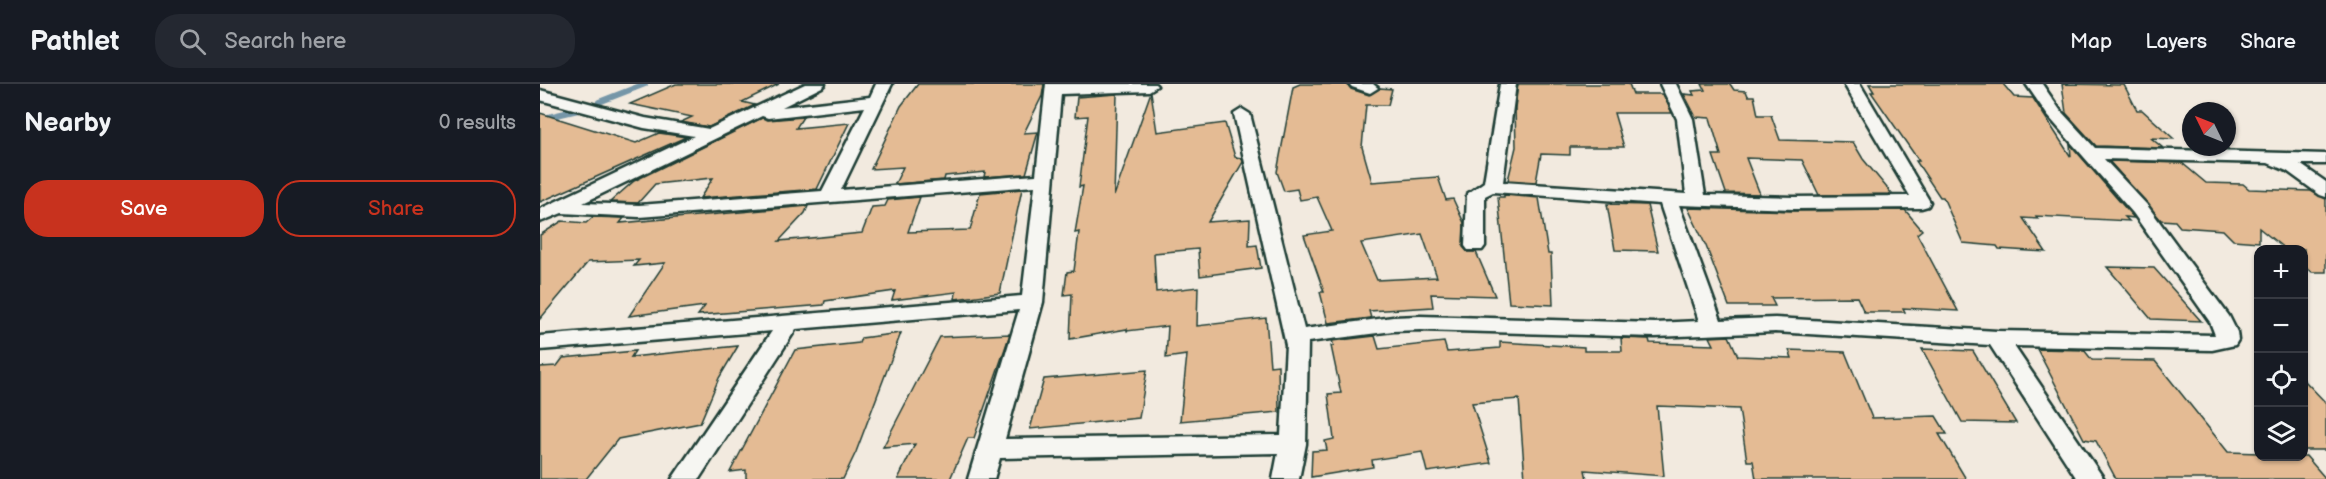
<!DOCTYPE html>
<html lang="en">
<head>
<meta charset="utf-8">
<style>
  :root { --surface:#171b24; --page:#242831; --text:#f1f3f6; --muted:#9ea1a6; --line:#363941; --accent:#c8321e }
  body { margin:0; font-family:"Balsamiq Sans",sans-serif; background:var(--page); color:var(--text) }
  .controls { position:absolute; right:18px; bottom:18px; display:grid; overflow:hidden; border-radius:12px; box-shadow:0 2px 4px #0004 }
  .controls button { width:54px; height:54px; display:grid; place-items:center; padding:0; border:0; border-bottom:2px solid var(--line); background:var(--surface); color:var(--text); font:30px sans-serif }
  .compass { position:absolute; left:1642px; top:18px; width:54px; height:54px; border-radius:50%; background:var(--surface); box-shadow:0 2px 4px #0004; rotate:313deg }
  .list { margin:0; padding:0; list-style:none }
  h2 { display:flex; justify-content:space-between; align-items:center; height:78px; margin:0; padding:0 24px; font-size:26px }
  h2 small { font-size:20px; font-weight:400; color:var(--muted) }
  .actions { display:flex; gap:12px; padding:18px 24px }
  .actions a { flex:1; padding:14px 0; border:2px solid var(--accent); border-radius:24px; text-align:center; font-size:21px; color:var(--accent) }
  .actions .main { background:var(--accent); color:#fff }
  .icon { flex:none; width:33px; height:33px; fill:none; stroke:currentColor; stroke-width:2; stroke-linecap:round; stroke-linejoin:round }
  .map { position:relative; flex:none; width:1786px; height:395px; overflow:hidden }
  header { display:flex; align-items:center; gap:36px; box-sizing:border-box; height:84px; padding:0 30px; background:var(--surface); border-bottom:2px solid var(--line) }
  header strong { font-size:28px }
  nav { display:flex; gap:33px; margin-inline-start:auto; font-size:21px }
  .search { width:420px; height:54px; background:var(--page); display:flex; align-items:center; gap:15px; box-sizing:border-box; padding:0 21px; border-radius:24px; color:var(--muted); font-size:22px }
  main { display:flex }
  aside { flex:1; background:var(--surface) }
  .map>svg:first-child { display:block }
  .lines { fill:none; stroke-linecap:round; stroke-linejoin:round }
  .stream { stroke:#7496a8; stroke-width:6 }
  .building { fill:#e4bb94; stroke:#1f3d34; stroke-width:1.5; fill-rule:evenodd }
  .minor-casing { stroke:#1f3d34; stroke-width:5 }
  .minor { fill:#f6f6f2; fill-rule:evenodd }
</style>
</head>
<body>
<header>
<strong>Pathlet</strong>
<div class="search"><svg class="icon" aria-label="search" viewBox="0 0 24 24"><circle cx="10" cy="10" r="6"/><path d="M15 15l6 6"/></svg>Search here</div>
<nav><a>Map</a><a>Layers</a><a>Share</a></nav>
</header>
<main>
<aside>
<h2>Nearby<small>0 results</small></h2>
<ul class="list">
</ul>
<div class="actions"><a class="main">Save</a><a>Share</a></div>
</aside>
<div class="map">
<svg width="1786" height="395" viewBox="0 0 1786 395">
  <rect width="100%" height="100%" fill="#f2eadf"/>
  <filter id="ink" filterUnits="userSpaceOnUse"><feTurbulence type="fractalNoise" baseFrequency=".0167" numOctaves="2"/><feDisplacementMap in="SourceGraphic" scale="12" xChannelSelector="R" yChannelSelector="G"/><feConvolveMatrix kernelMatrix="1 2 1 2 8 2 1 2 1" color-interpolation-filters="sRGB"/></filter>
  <g filter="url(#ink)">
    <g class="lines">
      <!-- stream -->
      <g class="stream">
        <polyline points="59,18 105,0"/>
        <polyline points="0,35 38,26"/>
      </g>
    </g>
    <!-- building -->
    <g class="building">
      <polygon points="136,0 239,0 202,18 215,21 169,43 141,38 152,33 90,20"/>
      <polygon points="378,0 504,0 502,12 484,49 498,48 486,90 444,93 445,88 405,92 404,96 355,100 363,83 331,85 361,22"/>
      <path d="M760,0h47l4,5 18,6 11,-7 12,1 -4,16h-22l-4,42 10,35 66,-5 8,23 7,-1 11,24 -1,24 5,5h8l19,44 -64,-2 2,13 -64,4 2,7 -43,5 -8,-31h4l-20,-57 28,-4 -15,-34 -17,3 -3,-11 -13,2 -7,-19 16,-85zM882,150l15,43 -60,3 -16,-37z"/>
      <polygon points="978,0 1089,0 1093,10 1123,10 1132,29 1074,29 1084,63 1030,63 1030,71 1001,70 996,98 968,96 976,63 975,24"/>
      <polygon points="1162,0 1190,0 1194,6 1206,7 1208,12 1214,12 1218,31 1231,31 1240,56 1313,58 1323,75 1352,110 1279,111 1262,76 1206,74 1220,110 1186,109 1173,71 1181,71 1170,34 1156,33 1144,10 1154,11 1152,7 1165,6"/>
      <polygon points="1329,0 1463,0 1474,13 1493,14 1531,73 1530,60 1594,134 1585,133 1589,137 1496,132 1498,135 1483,134 1506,168 1459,165 1457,162 1423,159 1403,113 1400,113 1376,77 1379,77 1331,8 1334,8"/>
      <polygon points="1522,0 1584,1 1597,26 1602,26 1634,55 1611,54 1623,64 1556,62 1526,29"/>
      <polygon points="611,8 617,48 685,39 695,73 702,74 703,78 668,138 710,135 709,162 717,161 721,184 660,192 658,165 614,169 616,208 658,203 657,242 726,234 730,282 738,281 739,328 640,337 647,271 626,274 628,242 587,247 587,245 530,255 532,210 524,211 527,188 534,187 539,148 535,149 543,102 539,103 548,32 535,33 537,13 577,10 574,112"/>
      <polygon points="0,29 96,59 119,49 146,53 0,118"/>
      <polygon points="263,33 256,44 309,39 277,105 160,114 173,94 115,100 98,119 70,118 94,97 222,34 228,36"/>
      <polygon points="1569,77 1642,79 1666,99 1703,100 1709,105 1771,107 1786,115 1786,188 1772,188 1764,181 1764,165 1745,165 1719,144 1719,158 1693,156 1683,146 1640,143 1635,137 1621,136"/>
      <polygon points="482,105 460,209 415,215 416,208 352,216 355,207 285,217 284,221 158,231 165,222 89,232 125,179 94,182 99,176 48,178 0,235 0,151 22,137 46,139 53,133 84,134 80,139 268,122 265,129 239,157 322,149 332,123 345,122 348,116 380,113 368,148 430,146 440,109"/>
      <polygon points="964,111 999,114 1008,170 1011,170 1013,221 969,219 958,113 964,113"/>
      <polygon points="1067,120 1107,121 1118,167 1075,166"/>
      <polygon points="1148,124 1254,127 1365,126 1382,146 1377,150 1418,227 1363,224 1365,228 1324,228 1317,213 1231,214 1235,222 1189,222 1166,162"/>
      <polygon points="1567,183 1614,184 1661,237 1611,235"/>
      <polygon points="361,249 316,368 303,395 206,395 206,386 190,388 255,266 319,259 321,254"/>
      <polygon points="470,250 434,354 428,354 410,395 358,395 375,360 343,363 400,253"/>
      <polygon points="835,252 839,265 904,258 907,268 960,264 960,258 1044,263 1044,267 1082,267 1081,254 1109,255 1110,259 1174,261 1170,253 1189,252 1198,272 1252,274 1249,266 1305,268 1332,334 1396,332 1407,350 1399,350 1426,395 1216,395 1213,377 1207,377 1199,325 1117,322 1124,392 1045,386 1047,395 985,395 979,315 932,319 951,379 887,388 882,368 832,376 833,383 771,393 772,367 787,366 785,357 794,355 788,310 801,309 791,262 794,262 792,257"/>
      <polygon points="198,262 179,294 160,339 78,355 46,395 0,395 0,283 17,282 23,274 95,267 91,273"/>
      <polygon points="1382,265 1433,267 1476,339 1422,338"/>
      <polygon points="1497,265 1544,266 1552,276 1615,277 1688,368 1719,369 1719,372 1766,372 1786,395 1576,395 1556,357 1544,355"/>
      <polygon points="607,286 599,334 490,345 504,295"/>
      <polygon points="1764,296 1786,319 1786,366 1764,366"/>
    </g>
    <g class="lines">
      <defs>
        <g id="minor">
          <path d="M265,0h20l-3,3 -40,20 88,-10 6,-13h16l-51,106 195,-15 10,-91h109l2,2 -8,5 -88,3 -18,208 -38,137 276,-4 5,-90 -52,-231 8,-5 8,5 54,215 89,-12 27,-1 235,7 44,-2 -39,-117 -167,-12 -8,4v50l-3,4h-14l-3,-4 2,-52 17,-12 16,-98h16l-13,98 183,12 -9,-75 -17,-35h16l17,35 12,76 89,2 116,-1 -66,-112h16l70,118 -2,4 -7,2 -127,1 -115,-4 42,115 54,-2 222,13 218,4 -5,-13 -77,-109 -85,-97 -22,-32h16l18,26 35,38 231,6v10h-26l26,18v15l-6,-2 -33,-24 -19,-8 -164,-4 43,46 82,111 8,16 1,8 -3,5 -23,5 -198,-4 90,133h-27l-87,-134 -215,-13 -120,5 -235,-7 -27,1 -85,11 -2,102 -7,35h-26l5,-26 -278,5 -6,21h-26l51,-169 -223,19 -97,150h-27l100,-148 -232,19v-14l482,-40 13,-110 -396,31 -77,-4 -22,9v-13l154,-73 -50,-8 -104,-28v-10l105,28 64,11zM325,23l-43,84 -183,14 -56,-2 179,-87 6,2z"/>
          <polygon points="809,0 833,0 838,4 830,9 812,3"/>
        </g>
      </defs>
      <!-- minor casing -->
      <use href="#minor" class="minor-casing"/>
      <!-- minor -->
      <use href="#minor" class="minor"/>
    </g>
  </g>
</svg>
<div class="controls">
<button>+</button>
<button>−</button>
<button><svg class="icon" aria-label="locate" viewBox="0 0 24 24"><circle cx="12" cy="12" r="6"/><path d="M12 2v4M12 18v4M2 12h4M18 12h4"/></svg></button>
<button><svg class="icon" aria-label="layers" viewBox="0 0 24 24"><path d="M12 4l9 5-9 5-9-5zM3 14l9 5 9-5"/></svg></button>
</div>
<svg class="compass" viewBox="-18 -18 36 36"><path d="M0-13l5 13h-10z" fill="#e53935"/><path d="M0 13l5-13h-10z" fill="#9ea1a6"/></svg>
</div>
</main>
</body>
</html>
